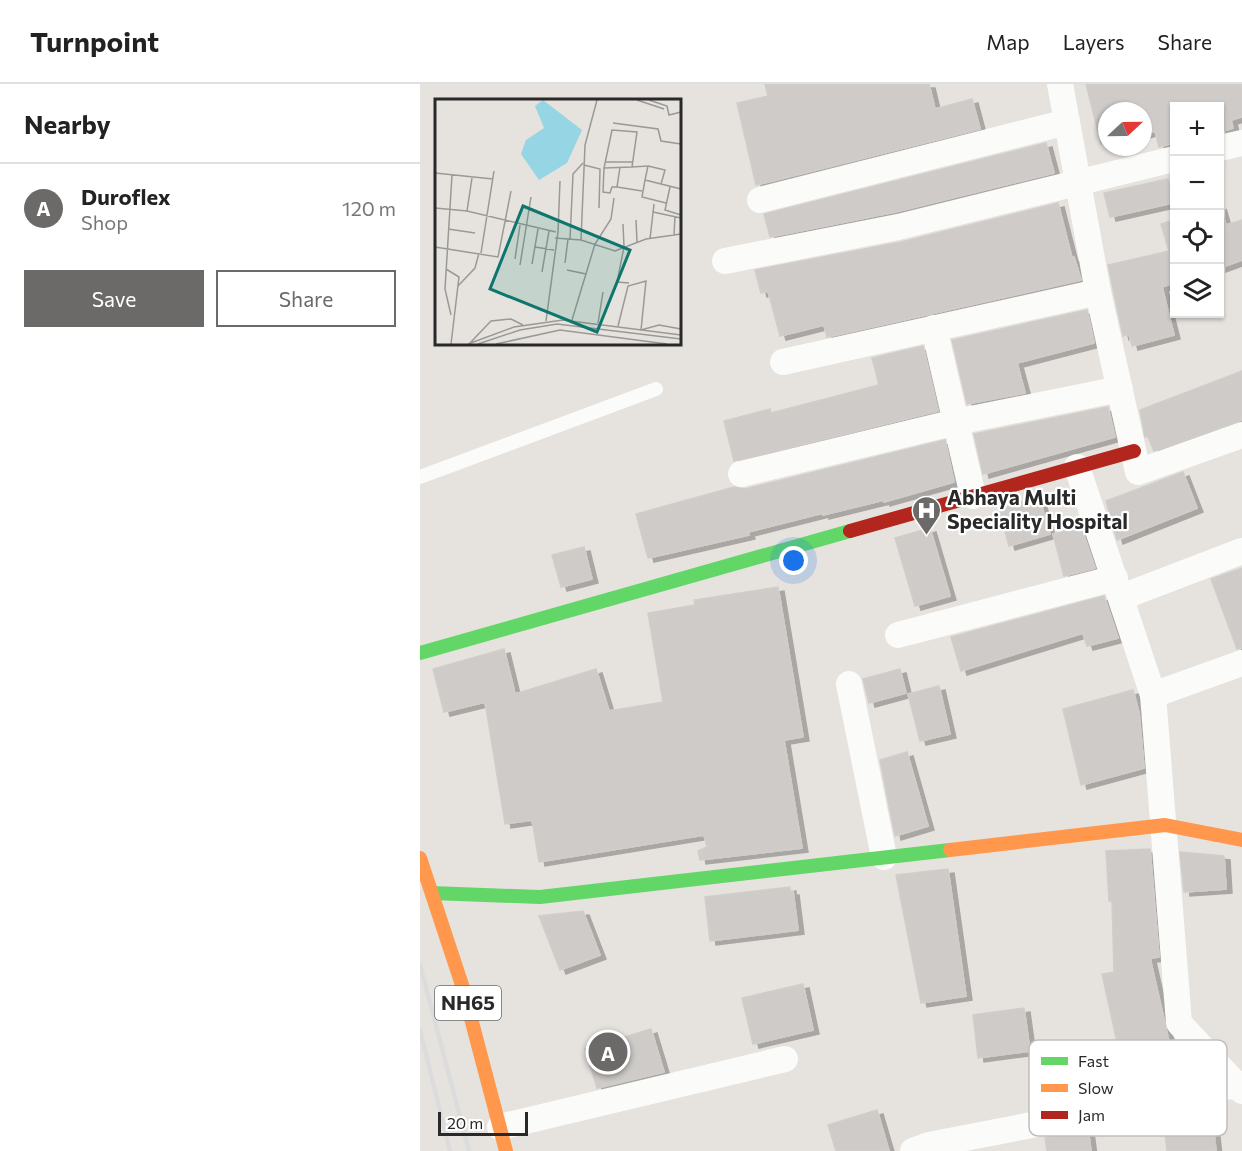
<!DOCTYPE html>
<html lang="en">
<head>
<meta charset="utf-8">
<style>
  :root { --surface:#fff; --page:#f2f2f2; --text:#222; --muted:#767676; --line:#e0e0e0; --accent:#6b6a68 }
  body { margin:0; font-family:Commissioner,sans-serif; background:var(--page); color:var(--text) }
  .controls { position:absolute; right:18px; top:18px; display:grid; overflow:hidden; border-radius:0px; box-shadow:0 2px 4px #0004 }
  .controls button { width:54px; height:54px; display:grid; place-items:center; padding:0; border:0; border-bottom:2px solid var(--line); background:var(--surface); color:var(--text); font:30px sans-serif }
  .compass { position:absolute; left:678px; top:18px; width:54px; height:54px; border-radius:50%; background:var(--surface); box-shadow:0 2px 4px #0004; rotate:68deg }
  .scale { position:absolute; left:18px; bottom:15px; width:90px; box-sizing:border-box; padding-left:6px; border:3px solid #292929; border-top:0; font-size:16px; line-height:21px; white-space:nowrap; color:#292929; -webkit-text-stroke:4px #fff; paint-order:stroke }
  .you { position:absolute; left:374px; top:477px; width:21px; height:21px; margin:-15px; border:4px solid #fff; border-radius:50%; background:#1a73e8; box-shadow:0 0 0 9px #1a73e833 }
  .badge { display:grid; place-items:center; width:39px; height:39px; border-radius:50%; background:var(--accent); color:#fff; font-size:20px; font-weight:700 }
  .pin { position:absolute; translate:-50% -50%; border:3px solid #fff; box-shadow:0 2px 6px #0006 }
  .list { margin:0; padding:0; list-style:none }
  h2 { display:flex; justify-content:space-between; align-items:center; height:78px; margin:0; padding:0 24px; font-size:26px }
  h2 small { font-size:20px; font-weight:400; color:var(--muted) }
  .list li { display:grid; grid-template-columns:39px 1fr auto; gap:18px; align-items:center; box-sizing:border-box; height:90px; padding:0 24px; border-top:2px solid var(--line) }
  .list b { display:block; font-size:22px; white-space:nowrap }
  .list p { margin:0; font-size:20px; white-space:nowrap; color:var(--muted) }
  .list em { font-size:20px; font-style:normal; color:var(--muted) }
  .actions { display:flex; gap:12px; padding:18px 24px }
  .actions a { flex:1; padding:14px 0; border:2px solid var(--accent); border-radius:0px; text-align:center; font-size:21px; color:var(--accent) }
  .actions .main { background:var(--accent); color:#fff }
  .icon { flex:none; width:33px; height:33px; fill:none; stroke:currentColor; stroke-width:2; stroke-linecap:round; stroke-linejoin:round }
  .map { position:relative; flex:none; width:822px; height:1067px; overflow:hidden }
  header { display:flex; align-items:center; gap:36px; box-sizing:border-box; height:84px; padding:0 30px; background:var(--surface); border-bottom:2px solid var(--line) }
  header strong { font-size:28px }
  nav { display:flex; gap:33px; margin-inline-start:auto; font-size:21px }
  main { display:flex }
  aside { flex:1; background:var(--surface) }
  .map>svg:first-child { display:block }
  .building { fill:#cecbc8; stroke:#d1ceca; stroke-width:1.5; filter:url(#shadow) }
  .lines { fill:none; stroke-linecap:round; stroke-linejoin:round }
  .lane { stroke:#fbfbfa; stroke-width:14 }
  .street { stroke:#fbfbfa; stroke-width:26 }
  .fast { stroke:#63d668; stroke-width:14 }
  .slow { stroke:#ff974d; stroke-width:14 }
  .jam { stroke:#b3261e; stroke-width:14 }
  .rail { stroke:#dddcdd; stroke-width:4.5 }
  .labels { text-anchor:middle; stroke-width:4.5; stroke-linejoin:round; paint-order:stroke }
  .shield { fill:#fff; stroke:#696969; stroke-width:1.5 }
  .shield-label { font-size:20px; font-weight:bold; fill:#292929 }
  .poi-label { font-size:21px; font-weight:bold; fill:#292929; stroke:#fff; text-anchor:start }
  .inset-road { fill:none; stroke:#9a9996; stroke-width:1.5 }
  .view { fill:#0f766e; fill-opacity:0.15; stroke:#0f766e; stroke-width:3 }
  .inset-edge { fill:none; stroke:#292929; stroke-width:3 }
  .key { fill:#fff; stroke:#bfbfbf; stroke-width:1.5 }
  .key-label { font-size:16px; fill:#292929 }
</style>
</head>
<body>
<header>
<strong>Turnpoint</strong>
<nav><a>Map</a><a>Layers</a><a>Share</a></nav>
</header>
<main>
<aside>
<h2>Nearby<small></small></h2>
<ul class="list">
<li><span class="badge">A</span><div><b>Duroflex</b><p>Shop</p></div><em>120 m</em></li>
</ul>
<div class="actions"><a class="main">Save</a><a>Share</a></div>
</aside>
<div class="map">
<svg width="822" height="1067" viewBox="0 0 822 1067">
  <defs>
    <filter id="shadow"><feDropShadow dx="6" dy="4" stdDeviation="0" flood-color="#0004"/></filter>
  </defs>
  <rect width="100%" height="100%" fill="#e6e3de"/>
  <!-- building -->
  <g class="building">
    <polygon points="345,0 509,0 515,25 552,15 560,45 336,101 317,19 348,12"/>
    <polygon points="666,0 822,0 822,33 811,36 813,44 800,48 800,22 754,22 754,59 739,63 735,47 723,50 723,27 687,27 687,59 681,60"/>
    <polygon points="626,59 634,89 475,128 350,153 344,130"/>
    <polygon points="748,95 753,119 690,133 684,109"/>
    <polygon points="638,119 652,174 654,173 661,196 407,253 404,241 360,252 348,207 341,209 335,186 481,158"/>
    <polygon points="800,121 806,141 822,136 822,176 800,184"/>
    <polygon points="754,136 754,199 742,203 754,251 712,262 709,250 703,252 688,181 749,167 741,140"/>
    <polygon points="667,226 674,259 597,279 605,309 547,320 532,256"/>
    <polygon points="503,262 518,327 314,377 304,337 350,325 351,329 459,301 452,274"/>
    <polygon points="822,287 822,336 734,367 728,353 725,353 720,326"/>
    <polygon points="688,323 695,353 563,390 554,350"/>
    <polygon points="525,356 534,398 464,418 464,416 403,431 403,429 328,448 329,451 228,474 216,430 314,403 325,405"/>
    <polygon points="763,388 777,424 697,456 686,417"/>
    <polygon points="619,413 630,450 589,462 579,425"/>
    <polygon points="661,443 675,484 644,492 633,450"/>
    <polygon points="510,444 530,512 495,522 475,454"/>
    <polygon points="164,463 172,495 141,503 132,471"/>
    <polygon points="822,484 822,564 817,565 791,495"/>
    <polygon points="358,503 383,653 364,656 382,764 280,776 278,767 287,763 284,751 119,778 112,736 85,740 65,618 24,628 13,585 84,565 95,610 176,585 189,627 243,618 228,529 275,521 274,516"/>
    <polygon points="684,512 698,554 667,562 663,549 541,587 531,553"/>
    <polygon points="480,585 486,609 449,619 443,595"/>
    <polygon points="519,602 530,650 500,657 488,610"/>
    <polygon points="713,606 719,629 724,684 661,701 643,625"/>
    <polygon points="487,668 508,742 475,752 460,676"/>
    <polygon points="730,765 739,873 730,874 752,971 766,969 771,995 665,1015 660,990 702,981 682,890 694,888 692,817 689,817 686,767"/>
    <polygon points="760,768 804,772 806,805 764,808"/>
    <polygon points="528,785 546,912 501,919 476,791"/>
    <polygon points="370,803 370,807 373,807 378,846 290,857 285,813"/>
    <polygon points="163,827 180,871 140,886 119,832"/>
    <polygon points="383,900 393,946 333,960 322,914"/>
    <polygon points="604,924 610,967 558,974 553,931"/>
    <polygon points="231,945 244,988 177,1004 165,965"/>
    <polygon points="791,1022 796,1067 747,1067 743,1031"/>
    <polygon points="457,1026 469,1067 416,1067 408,1041"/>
    <polygon points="668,1045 671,1067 627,1067 625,1054"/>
  </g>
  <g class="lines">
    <!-- lane -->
    <polyline class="lane" points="0,393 236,305"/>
    <!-- street -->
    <g class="street">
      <polyline points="640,0 678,208 718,388 822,351"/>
      <polyline points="800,64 822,59"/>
      <polyline points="340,116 647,38"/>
      <polyline points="305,177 478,143 754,75"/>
      <polyline points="514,244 553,412"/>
      <polyline points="363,278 678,208"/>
      <polyline points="657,383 733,611 759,939 822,1007"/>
      <polyline points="321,390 536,338 700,305"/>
      <polyline points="702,513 822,467"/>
      <polyline points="478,551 695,494"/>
      <polyline points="429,600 464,773"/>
      <polyline points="733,611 822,579"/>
      <polyline points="80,1043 365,975"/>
      <polyline points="493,1067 509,1061 822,1000"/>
    </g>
    <!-- fast -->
    <g class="fast">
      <polyline points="0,569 430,447"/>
      <polyline points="12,809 120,813 530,766"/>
    </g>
    <!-- slow -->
    <g class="slow">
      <polyline points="530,766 745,741 822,756"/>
      <polyline points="0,774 43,904 86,1067"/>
    </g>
    <!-- jam -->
    <polyline class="jam" points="430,447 714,367"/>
    <!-- rail -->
    <g class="rail">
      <polyline points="0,881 49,1067"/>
      <polyline points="0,946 30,1067"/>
    </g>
  </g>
  <!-- icons -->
  <defs>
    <symbol id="hospital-pin" viewBox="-11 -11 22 30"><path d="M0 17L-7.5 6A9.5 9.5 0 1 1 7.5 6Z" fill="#6b6a68" stroke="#fff"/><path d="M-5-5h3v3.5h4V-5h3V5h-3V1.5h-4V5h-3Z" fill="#fff"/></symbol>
  </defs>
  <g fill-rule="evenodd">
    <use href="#hospital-pin" x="490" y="410" width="33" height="45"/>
  </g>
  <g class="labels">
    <!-- shield labels -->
    <rect class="shield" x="15" y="902" width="66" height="34" rx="4.5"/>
    <g class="shield-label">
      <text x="48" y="926">NH65</text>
    </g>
    <!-- poi labels -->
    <g class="poi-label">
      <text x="527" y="421">Abhaya Multi<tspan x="527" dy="24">Speciality Hospital</tspan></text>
    </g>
  </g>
  <!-- overview -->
  <g transform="translate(15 15)">
    <rect width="246" height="246" fill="#e6e3de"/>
    <path d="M108,1l39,30 -15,33 -28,17 -18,-26 5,-14 18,-12 -9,-22z" fill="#96d5e4"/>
    <path class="inset-road" d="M202,1l27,9M214,1l18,6 2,9 12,-3M178,24l45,6 3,12 20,3M170,63h28M149,66l16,4 -1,39M213,67l17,4 -4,14M185,68l-3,20h-5l-2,6 -7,-1 1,-24 8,-38 25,2 -5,35 16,-1 -3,14M169,69l28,-1M0,74l58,6M182,88l25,4M235,88l-5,23 16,5M231,104l-24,-6 3,-17 36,9M0,109l32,3 89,21M32,112l5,-33M218,113l28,6M201,121l1,22M188,125l1,23 -7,35 12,1M13,130l27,4M239,136l1,-19M120,139l26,2 34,11 31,-12 35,-5M135,140l3,-65 10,-11M215,140l4,-35M146,141l4,-95 12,-45M0,148l63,10 13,-66M100,148l19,3M46,154l13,-82M80,160l5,-34M130,164l3,-24M97,165l6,-35M85,166l11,-68M11,170l13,8 -8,67M132,171l19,4M107,173l7,-41M23,187l17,-18 4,-15M16,216l-6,-26 7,-114M137,221l23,-76 16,-25 3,-21M111,222l12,-89 2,-51M163,224l5,-31M183,227l10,-40 18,-5 -5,49 18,-5 22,4M35,244l21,-22 20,-2 12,6M33,245l46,-17 49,-7 118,15M43,245l42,-14 37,-6 124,15M61,245l64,-14 107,14"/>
    <path class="view" d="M88,107l107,44 -33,82 -107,-43z"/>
    <rect width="246" height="246" class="inset-edge"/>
  </g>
  <!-- legend -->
  <rect x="609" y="956" width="198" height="96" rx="9" class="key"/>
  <rect x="621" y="973" width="27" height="8" fill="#63d668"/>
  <rect x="621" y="1000" width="27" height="8" fill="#ff974d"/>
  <rect x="621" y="1027" width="27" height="8" fill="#b3261e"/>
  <g class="key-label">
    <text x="658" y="983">Fast</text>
    <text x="658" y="1010">Slow</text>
    <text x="658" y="1037">Jam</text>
  </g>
</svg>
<div class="controls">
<button>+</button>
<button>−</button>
<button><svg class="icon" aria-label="locate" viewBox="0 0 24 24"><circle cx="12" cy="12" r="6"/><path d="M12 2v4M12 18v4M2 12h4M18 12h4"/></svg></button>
<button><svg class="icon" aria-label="layers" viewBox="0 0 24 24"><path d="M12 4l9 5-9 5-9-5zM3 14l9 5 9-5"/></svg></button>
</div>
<svg class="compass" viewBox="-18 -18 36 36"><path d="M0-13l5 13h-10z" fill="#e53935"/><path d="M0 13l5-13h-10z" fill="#767676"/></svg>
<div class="scale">20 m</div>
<div class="you"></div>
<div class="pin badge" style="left:188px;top:968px">A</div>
</div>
</main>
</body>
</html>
